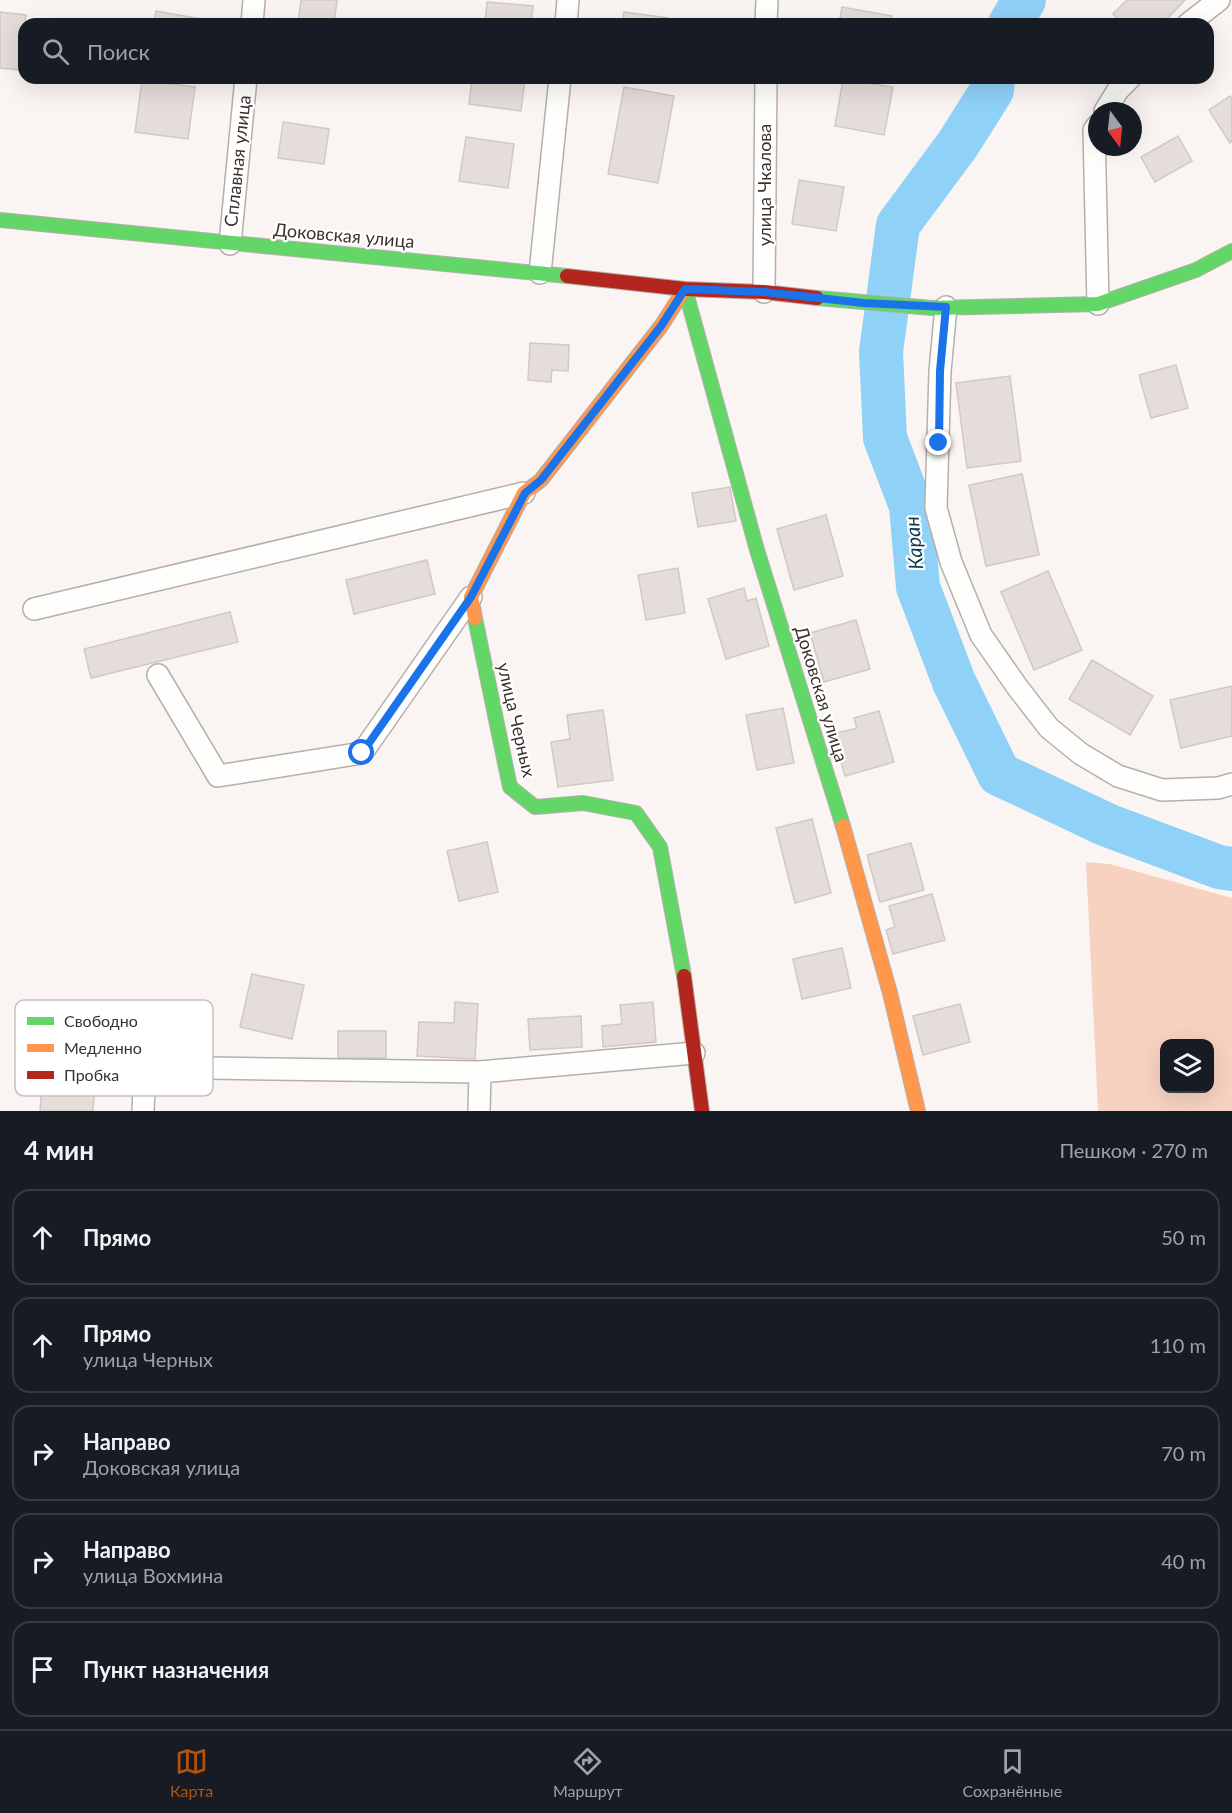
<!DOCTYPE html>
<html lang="ru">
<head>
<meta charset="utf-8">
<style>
  :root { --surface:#171b24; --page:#20242c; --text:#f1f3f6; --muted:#9ea1a6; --line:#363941; --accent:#b45309 }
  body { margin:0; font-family:Lato,sans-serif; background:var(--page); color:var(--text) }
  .controls { position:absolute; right:18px; bottom:18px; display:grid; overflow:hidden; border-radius:12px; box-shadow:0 6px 24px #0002 }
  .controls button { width:54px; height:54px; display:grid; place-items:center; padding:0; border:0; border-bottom:2px solid var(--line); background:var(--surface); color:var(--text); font:30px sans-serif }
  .compass { position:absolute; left:1088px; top:102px; width:54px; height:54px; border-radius:50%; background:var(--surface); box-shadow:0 6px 24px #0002; rotate:165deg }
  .stop { position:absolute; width:18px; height:18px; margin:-14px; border:4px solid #1a73e8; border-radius:50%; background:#fff }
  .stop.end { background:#1a73e8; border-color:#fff; box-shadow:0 2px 6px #0008 }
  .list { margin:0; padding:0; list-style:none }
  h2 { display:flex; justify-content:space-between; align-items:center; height:78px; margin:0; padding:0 24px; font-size:26px }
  h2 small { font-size:20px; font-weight:400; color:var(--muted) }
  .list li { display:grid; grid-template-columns:39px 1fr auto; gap:18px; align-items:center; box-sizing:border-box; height:96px; margin:0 12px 12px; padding:0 12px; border:2px solid var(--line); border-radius:18px }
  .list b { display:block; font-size:22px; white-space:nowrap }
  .list p { margin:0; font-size:20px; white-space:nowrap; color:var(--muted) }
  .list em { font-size:20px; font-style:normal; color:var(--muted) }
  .icon { flex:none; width:33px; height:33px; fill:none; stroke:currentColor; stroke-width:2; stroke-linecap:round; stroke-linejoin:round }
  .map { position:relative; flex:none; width:1232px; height:1111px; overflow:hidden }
  .search { position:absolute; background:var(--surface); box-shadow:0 6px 24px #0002; left:18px; right:18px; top:18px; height:66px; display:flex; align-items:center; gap:15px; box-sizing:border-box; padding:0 21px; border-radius:18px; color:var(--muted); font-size:22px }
  .sheet { height:618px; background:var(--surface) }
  nav { display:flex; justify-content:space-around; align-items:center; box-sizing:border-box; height:84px; border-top:2px solid var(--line); background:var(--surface); font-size:16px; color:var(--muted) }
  nav a { display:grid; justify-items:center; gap:3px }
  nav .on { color:var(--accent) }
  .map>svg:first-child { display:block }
  .green { fill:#f8d2c1; fill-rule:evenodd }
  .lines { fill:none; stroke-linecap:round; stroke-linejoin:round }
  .river { stroke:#90d1f8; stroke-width:44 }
  .building { fill:#e4ddd9; stroke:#d0c9c5; stroke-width:1.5 }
  .street-casing { stroke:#b5afac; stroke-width:24 }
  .fast-casing { stroke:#b5afac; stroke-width:16 }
  .slow-casing { stroke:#b5afac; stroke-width:16 }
  .jam-casing { stroke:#b5afac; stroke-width:16 }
  .street { stroke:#fefefd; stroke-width:21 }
  .fast { stroke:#63d668; stroke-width:14 }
  .slow { stroke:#ff974d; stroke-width:14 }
  .jam { stroke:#b3261e; stroke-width:14 }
  .route { stroke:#1a73e8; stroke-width:8 }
  .labels { text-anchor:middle; stroke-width:4.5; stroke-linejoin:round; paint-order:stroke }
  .street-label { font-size:18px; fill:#3b322e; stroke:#fff }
  .water-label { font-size:20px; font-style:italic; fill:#0e384f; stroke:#fff }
  .key { fill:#fff; stroke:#c4c2c0; stroke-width:1.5 }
  .key-label { font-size:16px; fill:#3b322e }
</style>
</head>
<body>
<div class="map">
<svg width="1232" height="1111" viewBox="0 0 1232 1111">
  <rect width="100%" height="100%" fill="#faf5f2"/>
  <!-- green -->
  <path class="green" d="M1086,862l24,2 122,34v213h-134zM1164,1044h46v44h-46z"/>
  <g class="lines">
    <!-- river -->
    <g class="river">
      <polyline points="1010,24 1024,0"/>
      <polyline points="993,78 992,90 958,144 898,225 881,352 885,438 911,506 918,587 954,682 999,774 1107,825 1219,867 1232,869"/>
    </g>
  </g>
  <!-- building -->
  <g class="building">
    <polygon points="301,0 337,0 334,24 298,24"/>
    <polygon points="1127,0 1185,0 1162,24 1123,24 1113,14"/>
    <polygon points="487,2 533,6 531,24 485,24"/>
    <polygon points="842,7 892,16 890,24 839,24"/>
    <polygon points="156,11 207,20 206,24 154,24"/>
    <polygon points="0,12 26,15 19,70 0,68"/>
    <polygon points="624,12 668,18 667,24 622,24"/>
    <polygon points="295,78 348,78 347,82"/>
    <polygon points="472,78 525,78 521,111 469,104"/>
    <polygon points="843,79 893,87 884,135 835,126"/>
    <polygon points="142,80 195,87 188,139 135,132"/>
    <polygon points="624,87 674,96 658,183 608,174"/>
    <polygon points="1230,96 1232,99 1232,141 1230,143 1209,110"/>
    <polygon points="283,122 329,129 324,164 278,158"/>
    <polygon points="1178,136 1192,161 1155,182 1141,157"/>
    <polygon points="466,137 514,144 508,188 459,181"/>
    <polygon points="799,180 844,187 836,231 792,224"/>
    <polygon points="530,343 569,345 568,371 552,370 551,382 528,380"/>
    <polygon points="1176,365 1188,408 1151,418 1139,375"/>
    <polygon points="1010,376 1021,461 967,468 956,383"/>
    <polygon points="1022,474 1039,555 986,566 969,485"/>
    <polygon points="730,487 736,521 698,527 692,493"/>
    <polygon points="826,515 843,576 794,590 777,529"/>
    <polygon points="427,560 435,594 354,614 346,580"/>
    <polygon points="678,568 685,613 646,620 638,575"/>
    <polygon points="1048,571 1082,650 1034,670 1001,592"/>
    <polygon points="744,588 747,601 756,598 769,646 726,659 708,599"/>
    <polygon points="230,612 238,642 91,678 84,649"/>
    <polygon points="856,620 870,669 824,682 810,633"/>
    <polygon points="1092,660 1153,696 1130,735 1069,699"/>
    <polygon points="1232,686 1232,736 1181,748 1170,700"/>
    <polygon points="783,708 794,763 757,770 746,715"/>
    <polygon points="603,710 613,780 558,787 551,742 570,739 567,715"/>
    <polygon points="879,711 894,762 845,776 833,734 857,728 854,718"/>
    <polygon points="812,819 831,893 795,903 776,828"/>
    <polygon points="487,842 498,892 459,901 447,851"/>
    <polygon points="911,843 924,890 880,902 867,855"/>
    <polygon points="932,894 945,940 893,954 886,930 895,927 889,906"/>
    <polygon points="842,948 851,988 802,999 793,959"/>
    <polygon points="252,974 304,985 292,1039 240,1027"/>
    <polygon points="455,1002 478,1004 475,1059 417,1056 419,1022 454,1023"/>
    <polygon points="653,1002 656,1042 603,1047 602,1026 622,1024 620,1005"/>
    <polygon points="960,1004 970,1042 923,1055 913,1016"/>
    <polygon points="581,1016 582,1047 530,1050 528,1019"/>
    <rect x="338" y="1031" width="48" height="27"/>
    <polygon points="42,1080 95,1083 93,1111 40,1111"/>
  </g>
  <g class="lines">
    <defs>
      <g id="street">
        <polyline points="252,24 254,0"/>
        <polyline points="566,24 568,0"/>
        <polyline points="766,24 767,0"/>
        <polyline points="1188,24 1219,0"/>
        <polyline points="1105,111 1118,90 1130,78"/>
        <polyline points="1097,126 1094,130 1098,304"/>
        <polyline points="230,244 246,78"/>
        <polyline points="540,273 560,78"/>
        <polyline points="764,292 766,78"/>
        <polyline points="946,307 940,371 936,508 951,562 981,635 1018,688 1049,728 1081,754 1118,776 1162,790 1218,788 1232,784"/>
        <polyline points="34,609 524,493"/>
        <polyline points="158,675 218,776 362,753 471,597"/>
        <polyline points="143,1111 145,1067 480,1072 694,1053"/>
        <polyline points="479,1111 480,1072"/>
      </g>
      <g id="fast">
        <polyline points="0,220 567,276"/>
        <polyline points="685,289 757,550 843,826"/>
        <polyline points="817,298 932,308 1098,304 1196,270 1232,251"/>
        <polyline points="475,618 510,787 535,807 583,803 636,813 660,847 684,976"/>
      </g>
      <g id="slow">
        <polyline points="475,618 471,597 524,493 541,480 661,326 685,289"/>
        <polyline points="843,826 890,993 918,1111"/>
      </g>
      <g id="jam">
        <polyline points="567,276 685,289 764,292 817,298"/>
        <polyline points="684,976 702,1111"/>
      </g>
    </defs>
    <!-- street casing -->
    <use href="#street" class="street-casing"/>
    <!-- fast casing -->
    <use href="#fast" class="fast-casing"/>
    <!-- slow casing -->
    <use href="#slow" class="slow-casing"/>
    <!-- jam casing -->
    <use href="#jam" class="jam-casing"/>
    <!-- street -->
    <use href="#street" class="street"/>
    <!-- fast -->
    <use href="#fast" class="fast"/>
    <!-- slow -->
    <use href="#slow" class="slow"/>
    <!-- jam -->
    <use href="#jam" class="jam"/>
  </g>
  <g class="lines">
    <!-- route -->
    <polyline class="route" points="362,753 471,597 525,493 541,480 661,326 685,289 764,292 864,303 946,307 940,371 939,443"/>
  </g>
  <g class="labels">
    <!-- street labels -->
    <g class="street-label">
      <text transform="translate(238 161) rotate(-84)" y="6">Сплавная улица</text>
      <text transform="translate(765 185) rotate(-90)" y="6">улица Чкалова</text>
      <text transform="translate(344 236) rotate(5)" y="6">Доковская улица</text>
      <text transform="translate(821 694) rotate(73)" y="6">Доковская улица</text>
      <text transform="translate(516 720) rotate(77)" y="6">улица Черных</text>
    </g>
    <!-- water labels -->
    <g class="water-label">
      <text transform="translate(914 543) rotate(-95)" y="7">Каран</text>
    </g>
  </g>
  <!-- legend -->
  <rect x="15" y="1000" width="198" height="96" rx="9" class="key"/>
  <rect x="27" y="1017" width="27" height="8" fill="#63d668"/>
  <rect x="27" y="1044" width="27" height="8" fill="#ff974d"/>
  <rect x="27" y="1071" width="27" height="8" fill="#b3261e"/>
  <g class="key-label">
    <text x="64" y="1027">Свободно</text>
    <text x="64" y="1054">Медленно</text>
    <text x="64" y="1081">Пробка</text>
  </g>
</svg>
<div class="controls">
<button><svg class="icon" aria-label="layers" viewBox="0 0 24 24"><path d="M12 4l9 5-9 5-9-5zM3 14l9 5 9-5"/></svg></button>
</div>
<svg class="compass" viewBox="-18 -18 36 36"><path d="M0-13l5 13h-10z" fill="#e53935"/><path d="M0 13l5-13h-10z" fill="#9ea1a6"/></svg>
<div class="stop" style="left:362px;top:753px"></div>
<div class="stop end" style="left:939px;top:443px"></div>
<div class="search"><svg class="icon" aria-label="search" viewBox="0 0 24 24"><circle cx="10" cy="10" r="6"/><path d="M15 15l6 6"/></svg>Поиск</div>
</div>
<section class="sheet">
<h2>4 мин<small>Пешком · 270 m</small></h2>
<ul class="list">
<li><svg class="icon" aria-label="ahead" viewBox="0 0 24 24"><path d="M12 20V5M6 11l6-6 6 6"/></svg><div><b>Прямо</b></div><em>50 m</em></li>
<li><svg class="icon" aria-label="ahead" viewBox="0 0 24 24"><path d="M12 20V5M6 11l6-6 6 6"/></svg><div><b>Прямо</b><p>улица Черных</p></div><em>110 m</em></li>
<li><svg class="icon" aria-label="right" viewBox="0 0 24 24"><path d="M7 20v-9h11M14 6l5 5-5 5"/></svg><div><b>Направо</b><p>Доковская улица</p></div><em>70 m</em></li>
<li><svg class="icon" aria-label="right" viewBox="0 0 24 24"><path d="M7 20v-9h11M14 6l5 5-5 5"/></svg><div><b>Направо</b><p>улица Вохмина</p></div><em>40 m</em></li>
<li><svg class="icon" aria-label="arrive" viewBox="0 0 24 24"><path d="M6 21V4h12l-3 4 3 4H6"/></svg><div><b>Пункт назначения</b></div></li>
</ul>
</section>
<nav>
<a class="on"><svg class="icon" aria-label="map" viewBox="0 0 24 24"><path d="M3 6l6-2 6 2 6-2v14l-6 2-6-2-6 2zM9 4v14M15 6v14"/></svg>Карта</a>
<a><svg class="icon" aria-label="directions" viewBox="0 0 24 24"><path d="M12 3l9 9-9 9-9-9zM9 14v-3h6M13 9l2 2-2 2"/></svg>Маршрут</a>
<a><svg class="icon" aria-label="saved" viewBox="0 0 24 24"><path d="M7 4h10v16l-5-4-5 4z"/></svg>Сохранённые</a>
</nav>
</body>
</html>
